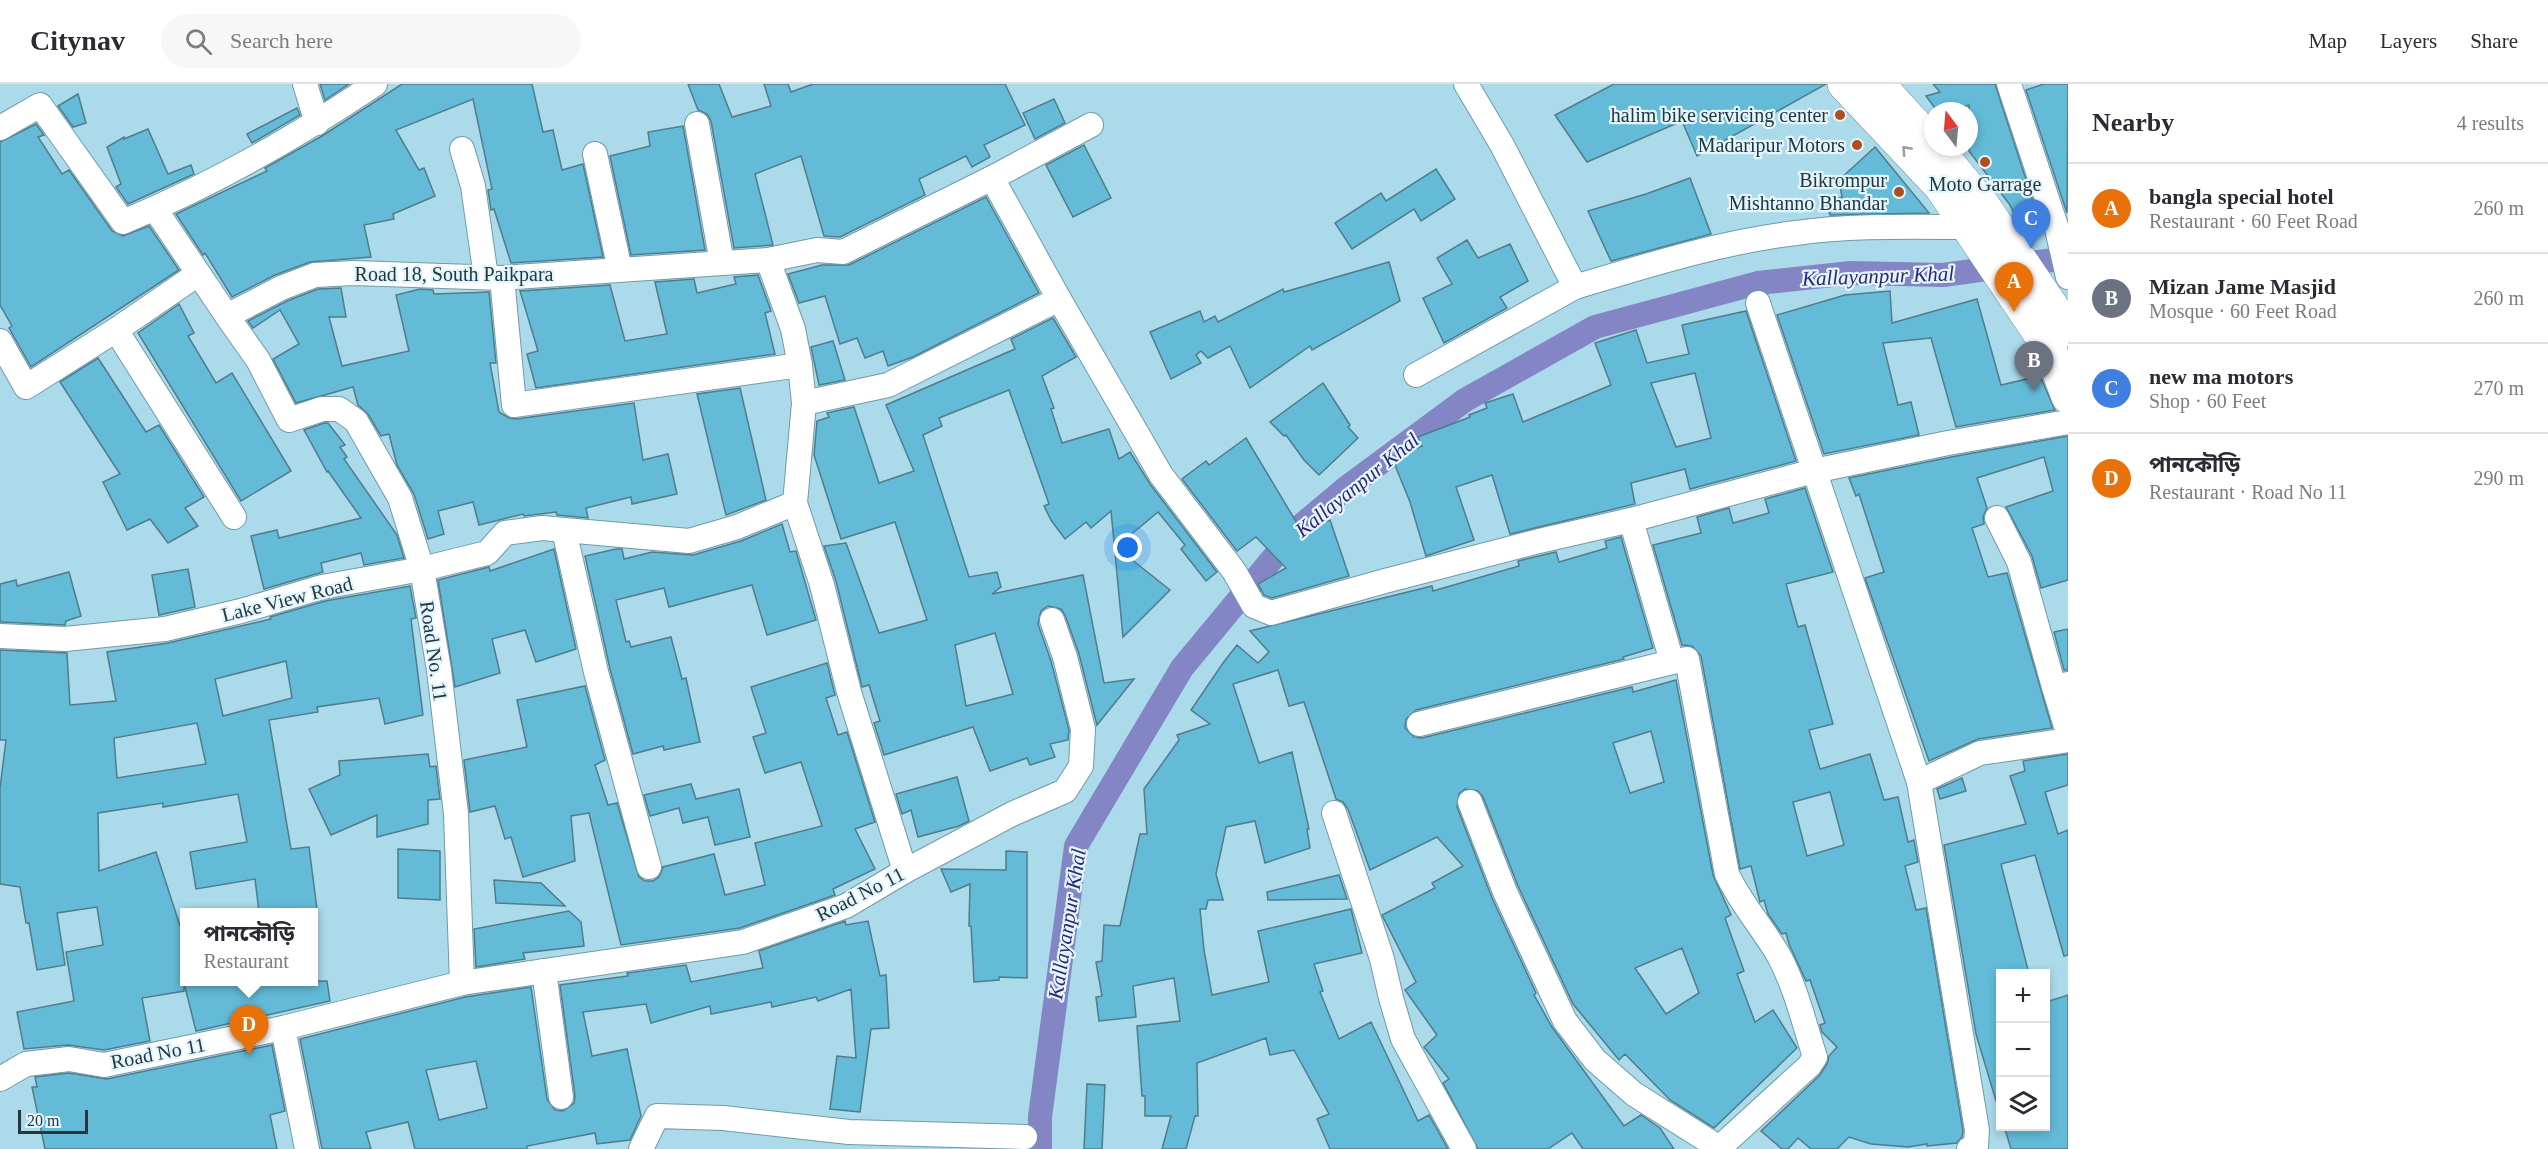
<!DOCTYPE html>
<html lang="en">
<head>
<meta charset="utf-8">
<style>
  :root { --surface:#fff; --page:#f7f7f7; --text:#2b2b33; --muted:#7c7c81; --line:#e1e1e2; --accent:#2563eb }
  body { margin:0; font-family:"Times New Roman","Noto Sans Bengali",serif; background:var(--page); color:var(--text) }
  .controls { position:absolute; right:18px; bottom:18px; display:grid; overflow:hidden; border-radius:0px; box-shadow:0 3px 9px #0003 }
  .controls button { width:54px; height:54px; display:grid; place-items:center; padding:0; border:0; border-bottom:2px solid var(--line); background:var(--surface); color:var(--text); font:30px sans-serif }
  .compass { position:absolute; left:1924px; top:18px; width:54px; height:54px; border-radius:50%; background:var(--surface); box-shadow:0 3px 9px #0003; rotate:344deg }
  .scale { position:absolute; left:18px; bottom:15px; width:70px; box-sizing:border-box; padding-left:6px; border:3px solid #24373e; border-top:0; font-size:16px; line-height:21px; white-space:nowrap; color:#24373e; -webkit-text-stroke:4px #e4f6fd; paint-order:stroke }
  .you { position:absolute; left:1128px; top:464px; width:21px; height:21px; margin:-15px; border:4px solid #fff; border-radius:50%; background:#1a73e8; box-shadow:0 0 0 9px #1a73e833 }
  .badge { display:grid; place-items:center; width:39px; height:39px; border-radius:50%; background:var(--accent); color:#fff; font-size:20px; font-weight:700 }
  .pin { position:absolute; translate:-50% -50px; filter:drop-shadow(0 2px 3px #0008) }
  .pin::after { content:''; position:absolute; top:32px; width:21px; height:18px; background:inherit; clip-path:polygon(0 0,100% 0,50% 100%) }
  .popup { position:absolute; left:180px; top:824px; width:138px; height:78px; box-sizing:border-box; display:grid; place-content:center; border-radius:0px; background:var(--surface); filter:drop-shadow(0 2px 4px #0005); font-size:20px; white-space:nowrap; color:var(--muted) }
  .popup b { font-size:22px; color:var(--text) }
  .popup::after { content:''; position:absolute; left:50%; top:100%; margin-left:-12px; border:12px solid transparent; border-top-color:var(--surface) }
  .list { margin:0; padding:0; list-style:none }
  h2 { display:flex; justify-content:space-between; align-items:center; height:78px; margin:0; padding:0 24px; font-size:26px }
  h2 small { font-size:20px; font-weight:400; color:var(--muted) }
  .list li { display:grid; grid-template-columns:39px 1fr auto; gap:18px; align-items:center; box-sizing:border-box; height:90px; padding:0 24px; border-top:2px solid var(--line) }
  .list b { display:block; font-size:22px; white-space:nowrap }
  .list p { margin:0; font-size:20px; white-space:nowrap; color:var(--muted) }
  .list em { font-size:20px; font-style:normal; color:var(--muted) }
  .icon { flex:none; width:33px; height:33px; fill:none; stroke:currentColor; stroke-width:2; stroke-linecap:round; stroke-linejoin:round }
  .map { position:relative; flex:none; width:2068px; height:1065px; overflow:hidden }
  header { display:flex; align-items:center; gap:36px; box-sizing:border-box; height:84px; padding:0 30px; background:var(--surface); border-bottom:2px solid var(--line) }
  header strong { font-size:28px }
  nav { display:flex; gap:33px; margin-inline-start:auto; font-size:21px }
  .search { width:420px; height:54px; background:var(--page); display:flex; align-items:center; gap:15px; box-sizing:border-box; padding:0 21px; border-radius:33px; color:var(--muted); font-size:22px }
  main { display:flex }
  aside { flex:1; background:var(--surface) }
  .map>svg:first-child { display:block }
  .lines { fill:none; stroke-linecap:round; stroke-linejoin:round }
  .canal { stroke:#8385c4; stroke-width:24 }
  .building { fill:#63bbd8; stroke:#507c8b; stroke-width:1.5; fill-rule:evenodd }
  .street-casing { stroke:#6e9bab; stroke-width:26 }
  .secondary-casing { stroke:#6e9bab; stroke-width:34 }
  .street { stroke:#fff; stroke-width:24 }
  .secondary { stroke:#fff; stroke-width:33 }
  .oneway { stroke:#929b9e }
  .poi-dot { fill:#b14c1f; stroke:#e4f6fd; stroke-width:2 }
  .labels { text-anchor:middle; stroke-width:4.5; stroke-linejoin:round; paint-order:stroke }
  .poi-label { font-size:20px; fill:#24373e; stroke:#e4f6fd; text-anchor:end }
  .street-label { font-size:20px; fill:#24373e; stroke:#e4f6fd }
  .water-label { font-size:21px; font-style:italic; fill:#2f2772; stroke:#e4f6fd }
</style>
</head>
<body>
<header>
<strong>Citynav</strong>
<div class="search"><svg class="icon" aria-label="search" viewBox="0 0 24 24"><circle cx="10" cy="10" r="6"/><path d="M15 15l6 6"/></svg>Search here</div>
<nav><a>Map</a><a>Layers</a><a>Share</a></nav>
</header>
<main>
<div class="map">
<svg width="2068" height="1065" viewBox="0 0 2068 1065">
  <rect width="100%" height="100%" fill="#abdaeb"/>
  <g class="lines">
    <!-- canal -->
    <polyline class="canal" points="1040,1065 1040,1033 1076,762 1182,584 1297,445 1346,404 1465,316 1595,243 1758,199 1851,189 1943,191 2068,174"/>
  </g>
  <!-- building -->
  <g class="building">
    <polygon points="320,0 349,0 325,16"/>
    <polygon points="402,0 532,0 543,48 553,46 562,86 583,80 603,173 511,179 494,125 491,126 488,106 492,105 473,15 396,46 419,86 424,84 435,112 393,130 394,135 364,141 371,173 310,178 275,191 232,213 205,169 203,171 176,130 267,87 265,84 322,52"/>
    <polygon points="688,0 719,0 732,33 771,22 764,0 788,0 791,8 813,0 1005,0 1025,41 984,61 990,73 972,83 966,72 919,95 925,111 840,153 824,152 801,72 755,90 773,161 734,164 711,37 707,30 698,26"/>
    <polygon points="1614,0 1826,0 1697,72 1682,37 1587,78 1555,31"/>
    <polygon points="1933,0 1995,0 2042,145 2026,151 2018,139 2010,121 1969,67 1969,21 1949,27 1937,27 1926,12 1940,8"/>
    <polygon points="2044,0 2068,0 2067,129 2026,6"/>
    <polygon points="78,10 86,39 73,43 58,22"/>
    <polygon points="1054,15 1065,39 1035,55 1023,29"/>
    <polygon points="297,24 300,31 252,59 247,50"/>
    <polygon points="36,40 44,51 38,53 62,90 69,86 112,147 123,152 149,142 179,186 31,283 9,244 12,242 0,221 0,58"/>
    <polygon points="683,42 705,166 631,171 610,72 650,62 648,48"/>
    <polygon points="148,45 168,90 191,81 194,90 128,120 116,103 121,100 107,63 124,53 124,55"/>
    <polygon points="1084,61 1111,114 1073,133 1046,81"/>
    <polygon points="1875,63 1929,129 1830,131 1826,118 1842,113 1839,96"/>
    <polygon points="1436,85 1455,115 1421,137 1414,125 1352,165 1335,139 1381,109 1386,117"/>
    <polygon points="1690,94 1711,150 1611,177 1588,127 1646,110"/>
    <polygon points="986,113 1039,209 913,273 888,282 883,267 865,274 857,254 840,260 825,212 799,219 788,190 822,181 849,181"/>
    <polygon points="1467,156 1478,174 1510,160 1528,197 1500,213 1507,224 1444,259 1423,214 1452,200 1437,174"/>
    <polygon points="1389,178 1400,217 1312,266 1310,262 1250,304 1230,262 1208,274 1201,267 1196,271 1201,279 1171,295 1150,248 1200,227 1204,238 1215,232 1218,238 1283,205 1284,208"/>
    <polygon points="758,191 771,227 765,229 775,270 536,304 527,270 538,267 520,207 610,201 625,257 667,250 655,198 694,195 697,209 736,200 734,193"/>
    <polygon points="341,204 346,233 329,233 342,282 409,267 396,211 420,205 433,206 434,210 489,208 496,279 490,279 499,328 509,334 516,335 634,319 643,376 668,370 677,410 632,420 631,413 586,424 588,434 557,431 556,428 524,432 523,430 479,441 473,418 438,427 444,450 428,455 414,410 397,381 389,350 381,352 368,330 358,321 353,303 296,319 273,275 299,260 280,226 253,244 248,237 287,217 318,205"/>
    <polygon points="1890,207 1892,239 1977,215 2001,301 2040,292 2055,326 1956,343 1931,254 1883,259 1898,321 1911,318 1919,351 1824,370 1777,231 1845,211"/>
    <polygon points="179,220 194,249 188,252 216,299 232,289 291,387 241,417 138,249"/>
    <path d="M1746,227l50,150 -106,28 -5,-20 -54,14 4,21 -125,30 -18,-59 -36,12 18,53 -48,16 -16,-54 -18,-44 30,-12 -4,-9 52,-20 -1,-2 18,-7 -2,-5 28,-9 10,28 88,-37 -16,-42 41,-13 11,33 42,-9 -7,-29zM1695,289l16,65 -35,9 -25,-64z"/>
    <path d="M1053,234l23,39 -34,19 12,32 -3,1 11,34 47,-14 10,30 11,-7 20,32 67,88 -11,9 -25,-32 4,-4 -27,-33 -42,35 54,43 -47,47 -12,-126 -20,17 -5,-6 -21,17 -14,-19 -7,-14 5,-2 -40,-114 -70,28 3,8 -19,9 46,142 28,-5 4,15 -9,7 91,-19 21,108 30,-4 -37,46 -18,-71 -14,-39 -4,-6 -13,-3 -7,5 -3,13 13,37 18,69 -1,10 -18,4 5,13 -25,8 -3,-7 -37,13 -17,-44 -89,28 -10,-32 6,-2 -11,-36 -7,2 -26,-106 -12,-35 22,-3 33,90 48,-13 -32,-98 -54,17 -27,-84 3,-34 12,-4 -2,-4 27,-6 25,76 35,-12 -28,-66 129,-56 -4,-10zM995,549l18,61 -47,12 -11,-61z"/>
    <polygon points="833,257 845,296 819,301 811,263"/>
    <polygon points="98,274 146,348 159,341 204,413 185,424 198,442 168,459 150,435 127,446 103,398 120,390 60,298"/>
    <polygon points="1323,299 1350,341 1348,343 1358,354 1319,391 1304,376 1286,351 1284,352 1270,338"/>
    <polygon points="740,304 766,416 726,431 697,310"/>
    <polygon points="324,339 328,339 345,361 340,363 347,373 344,375 397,451 404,474 364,481 361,469 321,479 323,488 264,505 251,452 277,446 279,454 361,434 328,387 327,388 304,346"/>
    <polygon points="2068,352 2068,496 2041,504 2032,472 2006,423 2053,407 2044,373 1977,394 1987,424 1983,433 1984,440 1972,444 1988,493 2007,489 2052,644 1978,655 1929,677 1865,494 1884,488 1859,410 1856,412 1849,394 1951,373"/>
    <polygon points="1246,354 1301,446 1330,436 1349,492 1272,514 1264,511 1258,500 1286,484 1256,453 1237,467 1182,395 1206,377 1209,381"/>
    <path d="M1805,404l28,84 -47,12 12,43 7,-2 28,99 -24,6 11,39 50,-15 14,46 14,-3 10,45 6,-2 4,22 -13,4 11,44 10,-2 37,223 -1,6 -5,6 -30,3v-2l-19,3 -37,-3 -22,-7 -12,12h-26l-13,-11 -10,11h-6l-21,-18 58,-55 8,-12 2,-8 8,-9 -15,-15 -2,-7 5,-2 -15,-43 -4,1 -17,-37 -3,-11 -4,1 -14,-20 -4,-14 -4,2 -9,-36 -11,3 -39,-213 -9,-10 -10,-1 -29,-100 48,-12 -4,-16 32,-9 4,15 36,-10 -4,-14zM1830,708l14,53 -37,11 -14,-54z"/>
    <polygon points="782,440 790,468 796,467 816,536 767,551 752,501 669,523 664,504 616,516 626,558 629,557 631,563 671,553 682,595 686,594 700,658 664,666 663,662 633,670 610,585 585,472 616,465 622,465 624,475 652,468 693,471 741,457"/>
    <path d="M1621,453l32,111 -30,9 1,2 -208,51 -10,9 -1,9 9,9 8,1 210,-51 1,5 43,-12 37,195 18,40 -6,3 19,53 -7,3 18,48 18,-12 24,38 -83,80 -44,-28 -45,-46 -6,6 -46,-56 -55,-118 -35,-89 -5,-6 -13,-2 -6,5 -2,13 35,91 44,95 -2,2 18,32 72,99 17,-11 19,13 14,21h-91l-11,-16 -24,16h-70l-35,-66 6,-4 -25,-32 13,-12 -32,-45 11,-8 -34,-67 53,-27 -3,-5 31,-17 -26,-29 -67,33 -22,-61 -5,-7 -7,-3 -32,-97 -15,4 -11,-36 -45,14 26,79 33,-11 17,77h-2l3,19 -45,15 -10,-42 -29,6 -10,47 7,26h-15l-2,9h-6l4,41 8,45 57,-13 -11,-51 93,-22 11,44 -48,11 9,27 -3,1 19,47 32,-17 47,99 11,-6 19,34h-118l-13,-30 12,-5 -35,-64 -24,5 -4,-17 -69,25 1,53h-3l-9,33h-24l9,-33h-26v-20h-3l-5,-70 43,-5 -6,-43 -41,8 3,31 -37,4 -3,-24 6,-1 -6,-34 6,-1 2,-36 16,1 20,-92h7l-3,-45 35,-49 -2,-5 33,-11 -19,-14 32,-47 14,-18 21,18 11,-11 -19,-21 182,-45 1,5 86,-25 -1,-5 38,-9 3,10 48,-14 -2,-7zM1651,647l13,51 -34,11 -17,-50zM1682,864l17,45 -33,21 -31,-46z"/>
    <polygon points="554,465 576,565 536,578 525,546 492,555 500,589 455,603 438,496 489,483 490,487"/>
    <polygon points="188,485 195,523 159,531 152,491"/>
    <polygon points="69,488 81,532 66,537 65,541 0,538 0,500 16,496 17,502"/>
    <path d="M410,502l6,32 -5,1 12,96 -38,9 -6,-26 -62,9 1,5 -49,8 22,129 18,-2 8,62 -58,3 -4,-33 -59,10 -6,-37 57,-10 -9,-48 -75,13v-4l-65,10 1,58 57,-19 28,86v43h143l3,20 -134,30 -12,-48v8l-42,7 8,43 -46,9 -36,-5 -44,4 -7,-37 57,-11 -8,-49 37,-7 -6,-38 -40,6 8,52 -28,5 -8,-47h-3l-6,-36 -20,-3v-96l6,-48h-6v-90l67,3 3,52 46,-4 -9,-49 61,-9 103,-24 -1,-2 55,-16zM286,577l6,37 -69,18 -8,-37zM197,639l9,41 -89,14 -3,-40z"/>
    <polygon points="2068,545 2068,586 2064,586 2054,548"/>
    <polygon points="827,579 835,611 826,614 838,651 847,648 875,738 855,745 875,785 833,805 835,811 740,844 621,861 589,729 571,732 575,777 523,793 511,753 505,755 495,722 470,728 464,676 527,663 517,616 585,602 605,676 595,681 608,721 617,719 639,793 645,797 653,797 659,793 663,783 714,770 725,811 765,801 755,759 822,742 801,678 765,689 753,653 766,649 751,603"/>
    <polygon points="428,670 430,683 436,682 440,715 428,716 428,740 377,753 377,731 331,751 309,705 340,691 339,677"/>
    <polygon points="2068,670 2068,701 2045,708 2058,750 2068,746 2068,871 2064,872 2035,771 2001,780 2028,886 2016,890 2001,890 2001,1016 1996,1017 1976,950 1944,761 2026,740 2010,692 2025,687 2023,677"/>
    <polygon points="957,693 969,737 959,742 918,753 911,726 902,730 896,710"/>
    <polygon points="1962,694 1966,707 1940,715 1937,705"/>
    <polygon points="691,700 696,715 739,705 750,753 715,761 708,733 683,739 679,724 650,732 644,711"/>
    <polygon points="398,765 440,767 440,816 398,814"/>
    <polygon points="1006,767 1027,768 1027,894 999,893 999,896 974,898 971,842 969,842 970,800 951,808 941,785 1006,786"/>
    <polygon points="1339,791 1347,815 1268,816 1267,808"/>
    <polygon points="494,796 541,799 565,822 496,819"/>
    <polygon points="569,827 581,838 584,862 523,869 525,875 476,883 474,845"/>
    <path d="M845,837l1,4 22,-4 12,55 6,-1 3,53 -18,1 -11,83 -30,-3 7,-53 19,2 -5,-69 -33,12 -2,-4 -44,10 -1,-5 -60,12 -1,-8 -59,17 -5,-19 -63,8 9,44 35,-7 14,67 -11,24 -33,4 -2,-11 -68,13v3h-112l-7,-27 -42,10 5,17h-49l-22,-110 165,-42 66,-10 16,112 8,11 8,1 11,-8 1,-7 -15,-111 68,-9 -1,-3 59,-8 5,17 72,-14 -4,-17zM476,977l11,47 -48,12 -13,-50z"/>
    <polygon points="2068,911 2068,1065 2011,1065 2004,1042 2046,1042 2046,918"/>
    <polygon points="272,961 285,1027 270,1031 277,1065 45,1065 32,1003 37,1003 35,993 69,989 107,995"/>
    <polygon points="1087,1000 1105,1001 1102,1065 1084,1065"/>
  </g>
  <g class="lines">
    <defs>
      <g id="street">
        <polyline points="305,0 317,39"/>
        <path d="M1466,0l36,61 73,142c73,-22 146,-45 221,-54 58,-8 115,-6 173,-6"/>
        <polyline points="2009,0 2057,145 2068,193"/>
        <polyline points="697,40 722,179"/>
        <path d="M0,44l40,-23 83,117c89,-37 172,-84 252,-138"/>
        <polyline points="462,65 473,102 486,193"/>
        <polyline points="595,70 620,186"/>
        <polyline points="992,94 1059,215 1161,391 1234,487 1254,522 1271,529 1385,497 1539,457 1631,436 1814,387 1948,359 2068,338"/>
        <polyline points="155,125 227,232 281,204 315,191 354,189 502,194 768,176 817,166 843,168 992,94 1091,41"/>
        <polyline points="768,176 793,245 800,281 804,319 795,419 822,501 849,608 905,787"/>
        <polyline points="502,194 514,321 800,281"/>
        <polyline points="1758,219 1919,698 1977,1046 1976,1062 1969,1065"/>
        <polyline points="227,232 258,276 289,336 322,325 339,325 356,337 400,414 422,485 439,586 456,730 462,899"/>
        <polyline points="116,246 234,433"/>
        <polyline points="0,257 26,303 116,246 198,190"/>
        <polyline points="1416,291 1575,203"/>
        <polyline points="804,319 888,301 1059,215"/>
        <polyline points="1997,434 2019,478 2054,603"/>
        <polyline points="564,446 596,588 649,783"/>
        <polyline points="0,552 65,555 165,545 241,527 322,503 422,485 487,469 505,449 542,444 689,457 737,443 795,419"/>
        <path d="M1672,578l15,-3 40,215c14,30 36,54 52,82 17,32 25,67 36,101l-6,9 -90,82"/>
        <polyline points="2068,600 2054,603 2068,649"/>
        <polyline points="1419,640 1672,578 1631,436"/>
        <polyline points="1919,698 1980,669 2068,656"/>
        <polyline points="1470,718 1505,808 1565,937 1595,976 1634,1010 1721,1065"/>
        <polyline points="1334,729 1382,875 1391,914 1403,955 1464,1065"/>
        <polyline points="544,887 561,1013"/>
        <polyline points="283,944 307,1065"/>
        <polyline points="0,995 26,980 69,975 104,981 283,944 462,899 743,858 846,822 905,787 1012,730 1065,707 1081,682 1083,645 1065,573 1052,536"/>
        <polyline points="641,1065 657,1032 723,1034 849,1048 1025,1053"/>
      </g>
      <g id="secondary">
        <polyline points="1844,0 1941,103 2050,265 2068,313"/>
        <polyline points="1878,0 1933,60"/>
        <polyline points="1935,63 1983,121 2068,246"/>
      </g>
    </defs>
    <!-- street casing -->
    <use href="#street" class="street-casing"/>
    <!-- secondary casing -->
    <use href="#secondary" class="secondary-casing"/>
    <!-- street -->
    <use href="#street" class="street"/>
    <!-- secondary -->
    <use href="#secondary" class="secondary"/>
  </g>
  <!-- one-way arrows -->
  <defs><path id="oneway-chevron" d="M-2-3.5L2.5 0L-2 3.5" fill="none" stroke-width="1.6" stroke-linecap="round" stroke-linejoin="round" transform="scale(1.5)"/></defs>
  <use class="oneway" href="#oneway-chevron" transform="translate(1906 66) rotate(-133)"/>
  <!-- markers -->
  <g class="poi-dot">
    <circle cx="1840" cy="31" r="6"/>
    <circle cx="1857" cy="61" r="6"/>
    <circle cx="1985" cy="78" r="6"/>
    <circle cx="1899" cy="108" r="6"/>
  </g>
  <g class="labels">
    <!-- poi labels -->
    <g class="poi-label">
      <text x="1828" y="38">halim bike servicing center</text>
      <text x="1845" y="68">Madaripur Motors</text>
      <text x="1887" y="103">Bikrompur<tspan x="1887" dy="23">Mishtanno Bhandar</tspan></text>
      <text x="1985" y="107" text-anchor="middle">Moto Garrage</text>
    </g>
    <!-- street labels -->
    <g class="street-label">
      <text x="454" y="197">Road 18, South Paikpara</text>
      <text transform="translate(287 515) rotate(-14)" y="7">Lake View Road</text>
      <text transform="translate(434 567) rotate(82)" y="7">Road No. 11</text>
      <text transform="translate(860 810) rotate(-27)" y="7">Road No 11</text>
      <text transform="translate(158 969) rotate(-11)" y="7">Road No 11</text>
    </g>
    <!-- water labels -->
    <g class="water-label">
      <text transform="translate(1878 192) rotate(-2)" y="7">Kallayanpur Khal</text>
      <text transform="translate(1357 401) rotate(-39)" y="7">Kallayanpur Khal</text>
      <text transform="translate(1067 840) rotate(-81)" y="7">Kallayanpur Khal</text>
    </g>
  </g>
</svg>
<div class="controls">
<button>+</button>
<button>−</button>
<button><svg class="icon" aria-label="layers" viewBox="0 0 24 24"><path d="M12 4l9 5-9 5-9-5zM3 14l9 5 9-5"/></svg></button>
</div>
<svg class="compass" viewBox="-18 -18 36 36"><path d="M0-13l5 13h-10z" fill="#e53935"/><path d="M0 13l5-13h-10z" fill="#7c7c81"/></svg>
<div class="scale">20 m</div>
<div class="you"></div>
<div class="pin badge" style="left:2014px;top:228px;background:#e8710a">A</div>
<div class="pin badge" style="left:2034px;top:307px;background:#6b7280">B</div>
<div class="pin badge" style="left:2031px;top:165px;background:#3f7fe0">C</div>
<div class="pin badge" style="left:249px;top:971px;background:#e8710a">D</div>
<div class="popup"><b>পানকৌড়ি</b>Restaurant</div>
</div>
<aside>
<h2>Nearby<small>4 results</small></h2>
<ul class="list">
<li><span class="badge" style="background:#e8710a">A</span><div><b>bangla special hotel</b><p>Restaurant · 60 Feet Road</p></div><em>260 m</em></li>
<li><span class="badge" style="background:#6b7280">B</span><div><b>Mizan Jame Masjid</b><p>Mosque · 60 Feet Road</p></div><em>260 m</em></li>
<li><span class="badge" style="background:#3f7fe0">C</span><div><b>new ma motors</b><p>Shop · 60 Feet</p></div><em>270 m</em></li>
<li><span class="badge" style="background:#e8710a">D</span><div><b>পানকৌড়ি</b><p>Restaurant · Road No 11</p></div><em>290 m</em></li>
</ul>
</aside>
</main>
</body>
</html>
